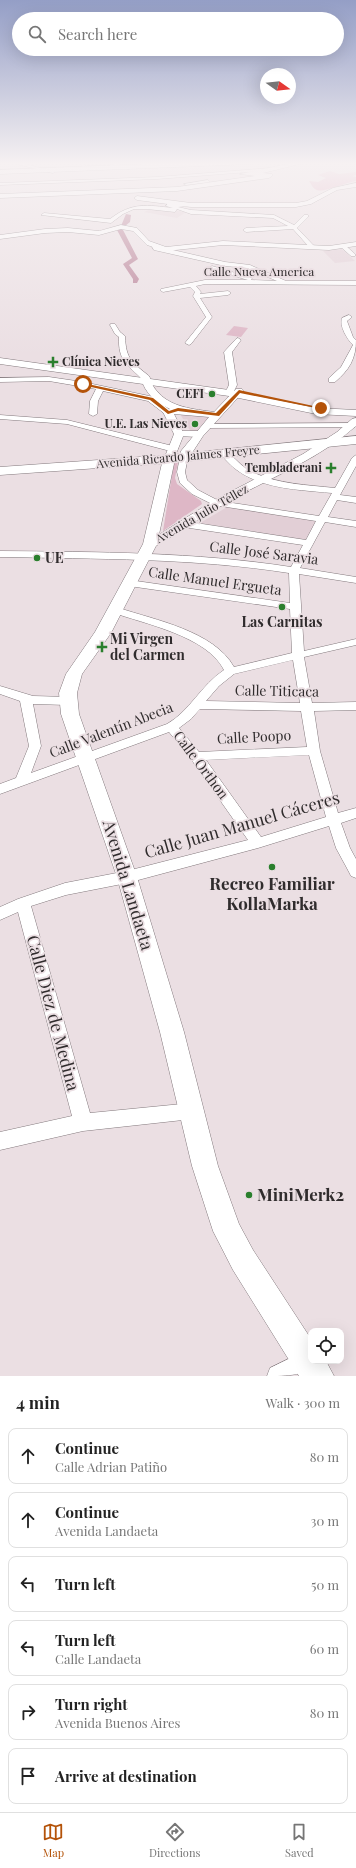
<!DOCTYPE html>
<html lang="en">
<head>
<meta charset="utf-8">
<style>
  :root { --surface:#fff; --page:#f2f2f2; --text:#222; --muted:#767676; --line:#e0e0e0; --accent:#b45309 }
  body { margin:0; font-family:"Playfair Display",serif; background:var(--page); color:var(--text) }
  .controls { position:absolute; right:12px; bottom:12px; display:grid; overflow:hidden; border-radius:8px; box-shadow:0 4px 16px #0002 }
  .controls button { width:36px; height:36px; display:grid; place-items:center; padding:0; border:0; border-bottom:1px solid var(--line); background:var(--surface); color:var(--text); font:20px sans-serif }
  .compass { position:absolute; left:260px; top:68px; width:36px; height:36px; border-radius:50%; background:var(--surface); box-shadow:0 4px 16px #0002; rotate:105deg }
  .stop { position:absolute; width:12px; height:12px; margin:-9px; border:3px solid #b45309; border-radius:50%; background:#fff }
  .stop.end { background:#b45309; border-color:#fff; box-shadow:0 1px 4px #0008 }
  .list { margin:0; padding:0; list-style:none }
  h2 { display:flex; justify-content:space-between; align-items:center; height:52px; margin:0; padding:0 16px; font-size:17px }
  h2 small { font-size:13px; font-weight:400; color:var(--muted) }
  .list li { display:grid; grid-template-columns:26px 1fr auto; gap:12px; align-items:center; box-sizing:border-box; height:56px; margin:0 8px 8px; padding:0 8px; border:1px solid var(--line); border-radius:8px }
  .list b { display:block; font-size:15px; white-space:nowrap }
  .list p { margin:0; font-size:13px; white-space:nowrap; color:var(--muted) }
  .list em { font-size:13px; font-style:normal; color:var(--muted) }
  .icon { flex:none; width:22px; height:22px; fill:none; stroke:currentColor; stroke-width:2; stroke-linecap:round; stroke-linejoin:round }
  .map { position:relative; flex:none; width:356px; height:1376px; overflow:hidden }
  .search { position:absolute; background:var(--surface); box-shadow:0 4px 16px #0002; left:12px; right:12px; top:12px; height:44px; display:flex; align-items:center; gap:10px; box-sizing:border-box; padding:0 14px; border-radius:22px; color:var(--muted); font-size:15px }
  .sheet { height:436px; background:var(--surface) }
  nav { display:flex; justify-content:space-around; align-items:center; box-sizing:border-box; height:56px; border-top:1px solid var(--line); background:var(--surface); font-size:11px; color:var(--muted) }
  nav a { display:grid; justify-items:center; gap:2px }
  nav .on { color:var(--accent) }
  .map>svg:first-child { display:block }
  .built { fill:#e2cfd6 }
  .green { fill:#deb7c6 }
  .forest { fill:#dea1b9 }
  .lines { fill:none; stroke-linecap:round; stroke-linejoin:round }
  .canal { fill:#b67c93; fill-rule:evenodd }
  .minor-casing { stroke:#83797d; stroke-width:1 }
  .tertiary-casing { stroke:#83797d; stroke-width:1 }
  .secondary-casing { stroke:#83797d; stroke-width:1 }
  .primary-casing { stroke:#83797d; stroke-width:1 }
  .minor { fill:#fff; fill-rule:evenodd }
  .tertiary { fill:#fff; fill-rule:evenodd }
  .secondary { fill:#fff; fill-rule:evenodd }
  .primary { fill:#fff; fill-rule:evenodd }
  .route { fill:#b45309 }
  .poi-dot { fill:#2a7f2d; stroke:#ebdfe3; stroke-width:1.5 }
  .labels { text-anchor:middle; stroke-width:3.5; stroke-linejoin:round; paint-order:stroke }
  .far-street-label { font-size:12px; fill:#302c2d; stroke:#ebdfe3 }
  .far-poi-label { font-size:12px; font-weight:bold; fill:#302c2d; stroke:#ebdfe3; text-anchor:end }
  .street-label { font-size:14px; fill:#302c2d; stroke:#ebdfe3 }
  .poi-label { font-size:14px; font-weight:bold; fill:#302c2d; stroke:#ebdfe3; text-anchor:start }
  .near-street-label { font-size:17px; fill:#302c2d; stroke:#ebdfe3 }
  .near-poi-label { font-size:17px; font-weight:bold; fill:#302c2d; stroke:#ebdfe3 }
</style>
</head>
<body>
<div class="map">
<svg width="356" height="1376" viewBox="0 0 356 1376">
  <rect width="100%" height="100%" fill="#ebdfe3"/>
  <!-- built -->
  <g class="built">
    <polygon points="154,208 186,212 177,218 144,212"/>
    <polygon points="342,249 355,261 335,263 323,251"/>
    <polygon points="180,414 212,416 197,432 191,432"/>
    <polygon points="229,506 317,521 305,540 200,523"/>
  </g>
  <!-- green -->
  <g class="green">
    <polygon points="234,326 248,328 241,337 226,335"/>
    <polygon points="178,462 175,478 177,484 201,501 202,504 163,531 174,463"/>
  </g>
  <!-- forest -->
  <path class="forest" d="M330,171l9,3 17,-2v3l-4,1 4,1v4c-8,1 -34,12 -39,9 -5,-2 -5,-5 -8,-9l9,1 8,-4 -8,-3z"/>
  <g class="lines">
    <!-- canal -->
    <g class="canal">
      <polygon points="126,214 131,215 130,222 125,226 121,226"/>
      <polygon points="120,228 123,230 138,259 129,265 139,279 137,283 133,283 133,279 123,264 132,258 117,230"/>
    </g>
    <defs>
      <g id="minor">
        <polygon points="9,162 18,162 55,172 53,173"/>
        <polygon points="102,162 111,162 131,168 129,169"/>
        <polygon points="273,168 275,170 157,179 0,185 0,183 157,177"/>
        <polygon points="208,180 210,182 186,185 184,184"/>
        <path d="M168,203l20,1v2l-10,1 13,3 83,5 20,10 10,-10h4v2l-11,11 18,19 -5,1 -17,-19 -47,3 -3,-2 3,-2 42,-2 -15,-8 -82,-4 -14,-5 -2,3 -28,-3h-13l-11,5 -12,9 -70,-8 3,-2 66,6c22,-17 37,-14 63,-11l-7,-2z"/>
        <polygon points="151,245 225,262 250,265 286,281 356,281 356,285 205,284 196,286 201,292 200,294 228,291 231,293 228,295 200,298 212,317 191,344 189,345 185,343 206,317 193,296 195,292 190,287 163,292 160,290 161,289 205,280 248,280 210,269 210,267 212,266 252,278 251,280 277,281 247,268 225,266 154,250"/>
        <polygon points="342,246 346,246 355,254 355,256 351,256 342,248"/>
        <path d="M349,315l3,2 -5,4 6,16 3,3c0,19 -7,30 -21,42h-6v-4l12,-11 12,-22c-6,-6 -14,-19 -11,-27z"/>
        <path d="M111,324h4l5,8 5,4c1,24 7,26 24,40v4h-6c-16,-16 -25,-19 -24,-43l-4,-3 -5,-9z"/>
        <polygon points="238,338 241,340 232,352 237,385 232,395 229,395 225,393 229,385 224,352 236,339"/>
        <polygon points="49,377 83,382 154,397 172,412 171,414 165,414 148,401 103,391 98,401 97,414 93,416 89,414 90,401 96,389 49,381 0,382 0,378"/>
        <polygon points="0,415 67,420 177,447 178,449 174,452 67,424 0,419"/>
        <polygon points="352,423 356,425 355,427 207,428 203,426 207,424"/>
        <polygon points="179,431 199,431 203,434 199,437 176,436 176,432"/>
        <path d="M225,451c6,2 17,17 27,21 26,12 55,13 83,16l17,-30 4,-3v11l-16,29 16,2v6l-19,-3 -9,17 28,4v6l-31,-5 -25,46 56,9v6l-57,-9 5,77 52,-12v6l-52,12 8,46 44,-1v8l-42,1 6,40 18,62 18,-5v10l-15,5 9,25 6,11v19l-5,-2 -2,-4 -13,-24 -7,-22 -71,22 -131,35 -61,12 -35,11 59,207 102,-10 6,2 3,6 -3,6 -6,2 -109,12 -83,19v-18l72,-16 -54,-204 -18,8v-13l18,-8 47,-16 62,-12 121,-31 -57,-81 -22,-27 -169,62v-10l16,-6 13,-32 -9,-45 -20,-7v-8l33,10 35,1 4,1 2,3 -2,3 -4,1 -35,-1 8,42 -10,27 136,-49c23,-13 34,-39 57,-54 -17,-34 -79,-46 -113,-58l-1,-2 1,-2h8c36,12 95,23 115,59l58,-14 -2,-44 -161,-23 -5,-3 5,-3 161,23 -1,-30c-95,-15 -193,-14 -289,-16v-6c97,1 195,1 291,16l12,-22 -120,-18 -5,-3 5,-3 123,19 10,-19 -102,-16 -22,-11 -12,-11 -3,-11 3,-15 4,-3 4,3 -3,15 2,8 11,10 21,11 100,15 13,-23c-40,-4 -86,-4 -111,-39zM293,660l7,43 -94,-2 13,-15 15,-12zM200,709l101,2 6,36 -108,5 -20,-24 12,-9zM309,755l17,62 -65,20 -55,-77z"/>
        <path d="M307,1350l4,2v9h7c-8,15 -33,15 -51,15l3,-8z"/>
      </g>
      <g id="tertiary">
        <polygon points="297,162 308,162 263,173 272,174 272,176 269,178 177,191 0,198 0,194 177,187 255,176 240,174"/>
        <polygon points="356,183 356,187 337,190 311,204 296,207 191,207 137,200 134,198 137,196 191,203 296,203 307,201 333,188"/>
        <polygon points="121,225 137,228 149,241 166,247 223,241 329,246 356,242 356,246 329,250 223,245 166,251 147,245 133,231 121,229 99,235 68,232 45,233 0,239 0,235 45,229 68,228 99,231"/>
        <path d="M146,375l3,1c3,5 3,10 7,14 14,18 38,19 58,22l22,-23h6l2,2 -41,45 -15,23h-8l-1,-2 2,-6 28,-34 -35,-3 10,20 -10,25 -5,3 -5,-3 10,-25 -11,-22 7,-3c-14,-7 -25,-15 -29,-31z"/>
        <path d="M356,418v8c-35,31 -77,48 -118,70 -29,16 -55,34 -84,51h-8l-2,-3 69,-43 90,-47 34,-22 15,-13z"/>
      </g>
      <g id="secondary">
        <polygon points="194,162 254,162 251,164 0,174 0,170"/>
        <polygon points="0,358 229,390 316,408 356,410 356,416 316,414 229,396 0,364"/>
        <polygon points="169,455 173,456 175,459 157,544 111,633 82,674 77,693 79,714 137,877 184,1032 218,1166 239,1224 253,1250 311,1339 311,1361 326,1361 334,1376 299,1376 233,1270 213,1231 192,1166 160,1032 117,877 61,714 59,693 66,674 95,632 143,544 163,459 165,456"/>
      </g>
      <polygon id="primary" points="356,436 356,444 169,463 0,475 0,467 169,455"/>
    </defs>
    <!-- minor casing -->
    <use href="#minor" class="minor-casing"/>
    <!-- tertiary casing -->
    <use href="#tertiary" class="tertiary-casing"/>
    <!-- secondary casing -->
    <use href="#secondary" class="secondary-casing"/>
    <!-- primary casing -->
    <use href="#primary" class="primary-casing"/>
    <!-- minor -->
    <use href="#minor" class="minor"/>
    <!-- tertiary -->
    <use href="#tertiary" class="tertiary"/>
    <!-- secondary -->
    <use href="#secondary" class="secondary"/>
    <!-- primary -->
    <use href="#primary" class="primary"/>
  </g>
  <!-- sky -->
  <linearGradient id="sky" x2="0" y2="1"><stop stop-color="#949ec6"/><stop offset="0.46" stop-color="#f6f1f2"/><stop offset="1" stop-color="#f6f1f2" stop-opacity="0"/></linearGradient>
  <rect width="356" height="355" fill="url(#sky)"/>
  <!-- route -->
  <polygon class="route" points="83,383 153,398 169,411 178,408 216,413 239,390 323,408 321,409 240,393 219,416 178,411 168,414 150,400 82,385"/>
  <!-- markers -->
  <g class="poi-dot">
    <path d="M51 356h4v4h4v4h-4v4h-4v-4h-4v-4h4z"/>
    <circle cx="212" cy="394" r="4"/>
    <circle cx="195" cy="424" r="4"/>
    <path d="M329 462h4v4h4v4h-4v4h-4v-4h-4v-4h4z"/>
    <circle cx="37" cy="558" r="4"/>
    <circle cx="282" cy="607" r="4"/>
    <path d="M100 641h4v4h4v4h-4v4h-4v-4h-4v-4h4z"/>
    <circle cx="272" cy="867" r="4"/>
    <circle cx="249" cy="1195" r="4"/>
  </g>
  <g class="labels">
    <!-- far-street labels -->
    <g class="far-street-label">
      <text x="259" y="276">Calle Nueva America</text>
      <text transform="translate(178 457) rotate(-5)" y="4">Avenida Ricardo Jaimes Freyre</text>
      <text transform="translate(202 514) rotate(-30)" y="4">Avenida Julio Téllez</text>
    </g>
    <!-- far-poi labels -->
    <g class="far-poi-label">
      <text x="62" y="366" text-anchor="start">Clínica Nieves</text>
      <text x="204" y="398">CEFI</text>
      <text x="187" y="428">U.E. Las Nieves</text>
      <text x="322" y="472">Tembladerani</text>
    </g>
    <!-- street labels -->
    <g class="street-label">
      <text transform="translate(264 553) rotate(7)" y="5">Calle José Saravia</text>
      <text transform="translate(215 581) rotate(8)" y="5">Calle Manuel Ergueta</text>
      <text transform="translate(277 691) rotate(1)" y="5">Calle Titicaca</text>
      <text transform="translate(111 730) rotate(-21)" y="5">Calle Valentín Abecia</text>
      <text transform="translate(254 737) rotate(-3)" y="5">Calle Poopo</text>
      <text transform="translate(201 765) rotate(53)" y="5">Calle Orthon</text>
    </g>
    <!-- poi labels -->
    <g class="poi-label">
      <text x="45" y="563">UE</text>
      <text x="282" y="627" text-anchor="middle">Las Carnitas</text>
      <text x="110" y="644">Mi Virgen<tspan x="110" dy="16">del Carmen</tspan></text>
    </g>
    <!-- near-street labels -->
    <g class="near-street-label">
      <text transform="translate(242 825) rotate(-16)" y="6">Calle Juan Manuel Cáceres</text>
      <text transform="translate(128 885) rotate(73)" y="6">Avenida Landaeta</text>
      <text transform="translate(53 1013) rotate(75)" y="6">Calle Diez de Medina</text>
    </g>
    <!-- near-poi labels -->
    <g class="near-poi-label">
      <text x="272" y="890">Recreo Familiar<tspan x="272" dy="20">KollaMarka</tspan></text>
      <text x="257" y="1201" text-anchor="start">MiniMerk2</text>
    </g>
  </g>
</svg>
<div class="controls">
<button><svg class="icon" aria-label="locate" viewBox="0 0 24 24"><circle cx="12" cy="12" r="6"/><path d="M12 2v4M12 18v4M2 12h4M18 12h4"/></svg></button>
</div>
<svg class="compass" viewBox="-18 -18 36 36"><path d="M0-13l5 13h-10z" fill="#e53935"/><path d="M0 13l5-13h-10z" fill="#767676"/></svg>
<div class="stop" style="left:83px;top:384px"></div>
<div class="stop end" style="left:321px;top:408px"></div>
<div class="search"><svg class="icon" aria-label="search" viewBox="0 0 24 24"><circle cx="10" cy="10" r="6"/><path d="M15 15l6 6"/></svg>Search here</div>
</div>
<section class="sheet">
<h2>4 min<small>Walk · 300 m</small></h2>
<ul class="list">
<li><svg class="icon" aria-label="ahead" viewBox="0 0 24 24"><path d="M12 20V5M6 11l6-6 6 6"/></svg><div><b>Continue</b><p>Calle Adrian Patiño</p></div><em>80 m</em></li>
<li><svg class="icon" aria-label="ahead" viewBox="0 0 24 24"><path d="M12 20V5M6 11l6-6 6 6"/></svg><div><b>Continue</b><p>Avenida Landaeta</p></div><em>30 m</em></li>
<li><svg class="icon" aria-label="left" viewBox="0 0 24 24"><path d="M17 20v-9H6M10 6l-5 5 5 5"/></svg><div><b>Turn left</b></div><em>50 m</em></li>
<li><svg class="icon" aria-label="left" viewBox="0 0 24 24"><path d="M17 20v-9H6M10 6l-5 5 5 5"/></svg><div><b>Turn left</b><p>Calle Landaeta</p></div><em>60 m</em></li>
<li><svg class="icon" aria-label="right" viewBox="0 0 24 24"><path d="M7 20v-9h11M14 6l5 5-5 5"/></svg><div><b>Turn right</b><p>Avenida Buenos Aires</p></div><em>80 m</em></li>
<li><svg class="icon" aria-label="arrive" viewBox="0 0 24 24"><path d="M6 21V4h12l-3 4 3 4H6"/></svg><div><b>Arrive at destination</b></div></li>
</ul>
</section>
<nav>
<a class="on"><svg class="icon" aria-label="map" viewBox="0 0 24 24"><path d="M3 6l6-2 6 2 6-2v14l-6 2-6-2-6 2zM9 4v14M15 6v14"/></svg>Map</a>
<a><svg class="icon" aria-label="directions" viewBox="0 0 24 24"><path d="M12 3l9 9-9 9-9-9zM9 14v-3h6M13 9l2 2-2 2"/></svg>Directions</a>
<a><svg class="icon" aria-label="saved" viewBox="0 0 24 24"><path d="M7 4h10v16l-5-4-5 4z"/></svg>Saved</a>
</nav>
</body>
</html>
